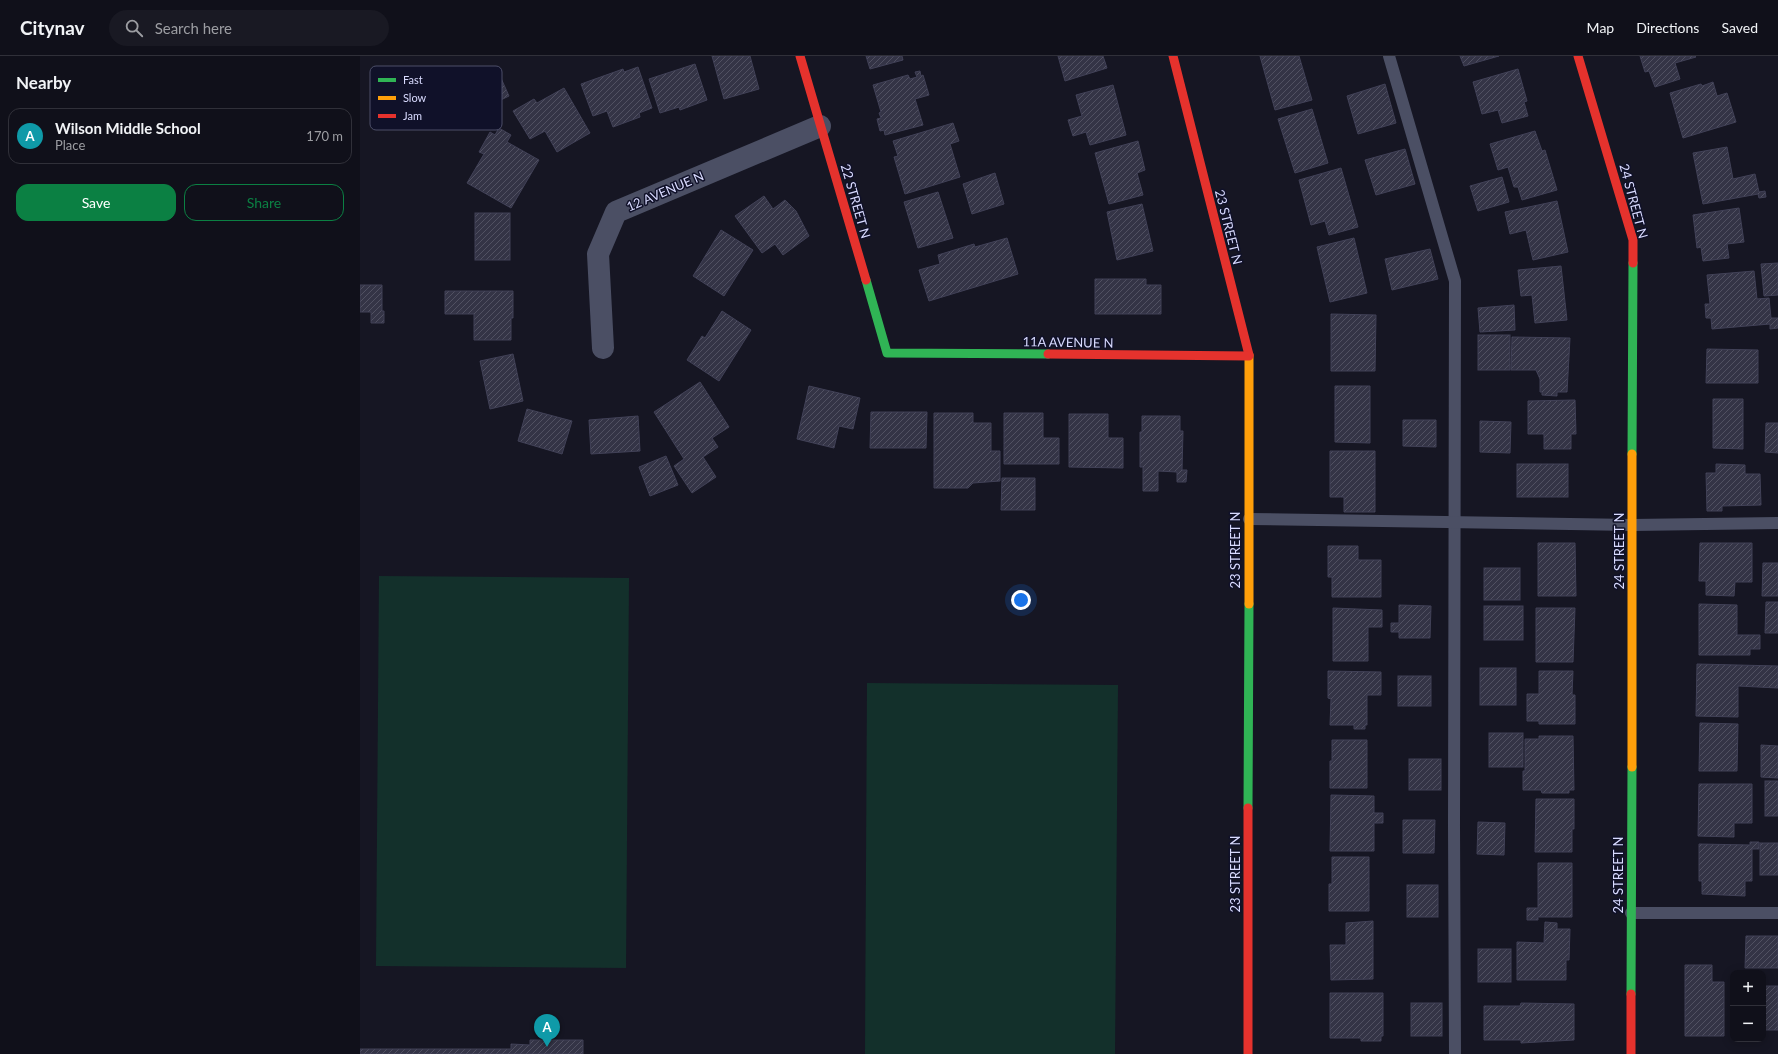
<!DOCTYPE html>
<html lang="en">
<head>
<meta charset="utf-8">
<style>
  :root { --surface:#10101a; --page:#191923; --text:#f1f3f6; --muted:#9c9da2; --line:#303039; --accent:#0b8043 }
  body { margin:0; font-family:Lato,sans-serif; background:var(--page); color:var(--text) }
  .controls { position:absolute; right:12px; bottom:12px; display:grid; overflow:hidden; border-radius:8px; box-shadow:0 2px 10px #0003 }
  .controls button { width:36px; height:36px; display:grid; place-items:center; padding:0; border:0; border-bottom:1px solid var(--line); background:var(--surface); color:var(--text); font:20px sans-serif }
  .you { position:absolute; left:661px; top:544px; width:14px; height:14px; margin:-10px; border:3px solid #fff; border-radius:50%; background:#1a73e8; box-shadow:0 0 0 6px #1a73e833 }
  .badge { display:grid; place-items:center; width:26px; height:26px; border-radius:50%; background:var(--accent); color:#fff; font-size:13px; font-weight:700 }
  .pin { position:absolute; translate:-50% -33px; filter:drop-shadow(0 1px 2px #0008) }
  .pin::after { content:''; position:absolute; top:21px; width:14px; height:12px; background:inherit; clip-path:polygon(0 0,100% 0,50% 100%) }
  .list { margin:0; padding:0; list-style:none }
  h2 { display:flex; justify-content:space-between; align-items:center; height:52px; margin:0; padding:0 16px; font-size:17px }
  h2 small { font-size:13px; font-weight:400; color:var(--muted) }
  .list li { display:grid; grid-template-columns:26px 1fr auto; gap:12px; align-items:center; box-sizing:border-box; height:56px; margin:0 8px 8px; padding:0 8px; border:1px solid var(--line); border-radius:12px }
  .list b { display:block; font-size:15px; white-space:nowrap }
  .list p { margin:0; font-size:13px; white-space:nowrap; color:var(--muted) }
  .list em { font-size:13px; font-style:normal; color:var(--muted) }
  .actions { display:flex; gap:8px; padding:12px 16px }
  .actions a { flex:1; padding:9px 0; border:1px solid var(--accent); border-radius:12px; text-align:center; font-size:14px; color:var(--accent) }
  .actions .main { background:var(--accent); color:#fff }
  .icon { flex:none; width:22px; height:22px; fill:none; stroke:currentColor; stroke-width:2; stroke-linecap:round; stroke-linejoin:round }
  .map { position:relative; flex:none; width:1418px; height:998px; overflow:hidden }
  header { display:flex; align-items:center; gap:24px; box-sizing:border-box; height:56px; padding:0 20px; background:var(--surface); border-bottom:1px solid var(--line) }
  header strong { font-size:19px }
  nav { display:flex; gap:22px; margin-inline-start:auto; font-size:14px }
  .search { width:280px; height:36px; background:var(--page); display:flex; align-items:center; gap:10px; box-sizing:border-box; padding:0 14px; border-radius:22px; color:var(--muted); font-size:15px }
  main { display:flex }
  aside { flex:1; background:var(--surface) }
  .map>svg:first-child { display:block }
  .green { fill:#13302b }
  .building { fill:url(#building-hatch); stroke:#414157 }
  .lines { fill:none; stroke-linecap:round; stroke-linejoin:round }
  .lane { stroke:#4b4f64; stroke-width:12 }
  .street { stroke:#4b4f64; stroke-width:22 }
  .fast { stroke:#30b455; stroke-width:9 }
  .slow { stroke:#ff9f0a; stroke-width:9 }
  .jam { stroke:#e5322d; stroke-width:9 }
  .labels { text-anchor:middle; stroke-width:3; stroke-linejoin:round; paint-order:stroke }
  .street-label { font-size:13px; fill:#d9dbff; stroke:#101129 }
  .key { fill:#101129; stroke:#4c4e69; stroke-width:1 }
  .key-label { font-size:11px; fill:#d9dbff }
</style>
</head>
<body>
<header>
<strong>Citynav</strong>
<div class="search"><svg class="icon" aria-label="search" viewBox="0 0 24 24"><circle cx="10" cy="10" r="6"/><path d="M15 15l6 6"/></svg>Search here</div>
<nav><a>Map</a><a>Directions</a><a>Saved</a></nav>
</header>
<main>
<aside>
<h2>Nearby<small></small></h2>
<ul class="list">
<li><span class="badge" style="background:#0f9aa8">A</span><div><b>Wilson Middle School</b><p>Place</p></div><em>170 m</em></li>
</ul>
<div class="actions"><a class="main">Save</a><a>Share</a></div>
</aside>
<div class="map">
<svg width="1418" height="998" viewBox="0 0 1418 998">
  <defs>
    <pattern id="building-hatch" width="6" height="6" patternUnits="userSpaceOnUse"><rect width="6" height="6" fill="#343446"/><path d="M-1 1l2-2M0 6l6-6M5 7l2-2" fill="none" stroke="#515162"/></pattern>
  </defs>
  <rect width="100%" height="100%" fill="#161623"/>
  <!-- green -->
  <g class="green">
    <polygon points="19,520 269,522 266,912 16,910"/>
    <polygon points="507,627 758,629 755,998 505,998"/>
  </g>
  <!-- building -->
  <g class="building">
    <polygon points="352,0 390,0 399,33 364,43"/>
    <polygon points="506,0 542,0 543,4 510,13"/>
    <polygon points="698,0 743,0 747,12 705,25"/>
    <polygon points="900,0 939,0 952,44 915,54"/>
    <polygon points="1100,0 1139,0 1104,10"/>
    <polygon points="1280,0 1335,0 1336,1 1315,7 1320,23 1295,31 1289,15 1285,16"/>
    <polygon points="335,8 347,44 320,54 319,51 300,57 289,23"/>
    <polygon points="136,11 149,40 124,52 119,40 110,44 103,29"/>
    <polygon points="278,11 292,52 279,57 280,61 253,71 247,55 233,60 221,28 263,13 264,16"/>
    <polygon points="1158,13 1167,45 1164,46 1168,60 1142,67 1138,54 1122,58 1113,26"/>
    <polygon points="560,15 561,20 563,19 569,39 555,43 563,69 525,79 524,74 520,75 517,63 521,62 519,57 521,56 513,29 548,19 550,23 557,21 555,16"/>
    <polygon points="1353,26 1357,40 1367,37 1376,66 1323,82 1310,37 1341,28 1342,30"/>
    <polygon points="1025,28 1036,67 998,78 987,40"/>
    <polygon points="753,29 766,79 730,89 726,76 713,80 708,64 722,60 716,39"/>
    <polygon points="204,32 230,77 197,96 185,75 170,83 153,55 174,43 177,47"/>
    <polygon points="952,53 968,107 935,117 918,63"/>
    <polygon points="593,67 599,85 590,88 600,121 545,138 534,101 538,100 533,85"/>
    <polygon points="139,72 151,79 147,86 179,104 151,152 107,127 124,98 119,96 130,76 135,79"/>
    <polygon points="1175,75 1182,95 1185,94 1197,134 1162,144 1158,131 1154,131 1148,111 1138,114 1130,88"/>
    <polygon points="778,85 785,114 777,117 783,139 749,148 735,97"/>
    <polygon points="1367,91 1373,123 1395,118 1399,136 1405,135 1406,141 1399,142 1398,138 1343,148 1333,97"/>
    <polygon points="1045,93 1055,128 1016,139 1005,104"/>
    <polygon points="981,112 998,171 969,179 965,165 951,169 939,124"/>
    <polygon points="635,117 644,148 612,158 603,128"/>
    <polygon points="1142,121 1149,146 1118,155 1110,130"/>
    <polygon points="578,136 593,182 558,192 544,146"/>
    <polygon points="404,140 413,153 425,144 436,155 449,180 423,199 415,188 402,197 375,160"/>
    <polygon points="1197,145 1208,196 1173,204 1166,174 1150,178 1145,156"/>
    <polygon points="782,148 793,195 757,204 747,156"/>
    <polygon points="1379,152 1384,186 1367,188 1369,202 1343,205 1341,191 1337,192 1333,159"/>
    <rect x="115" y="157" width="35" height="47"/>
    <polygon points="361,174 393,194 364,240 333,220"/>
    <polygon points="647,182 658,218 569,245 559,214 580,208 578,199 614,188 615,191"/>
    <polygon points="994,182 1007,237 970,246 957,191"/>
    <polygon points="1070,193 1078,223 1032,234 1025,203"/>
    <polygon points="1418,207 1418,239 1404,240 1401,208"/>
    <polygon points="1201,210 1207,264 1175,267 1172,239 1161,240 1158,214"/>
    <polygon points="1394,215 1397,243 1409,242 1411,262 1418,262 1418,272 1410,273 1410,268 1352,273 1351,262 1346,262 1345,248 1350,248 1347,219"/>
    <polygon points="735,223 786,223 786,229 801,229 801,258 735,258"/>
    <polygon points="0,229 22,229 22,255 24,255 24,267 11,267 11,256 0,256"/>
    <polygon points="85,235 153,235 153,262 151,262 151,284 114,284 114,258 85,258"/>
    <polygon points="1154,249 1155,274 1120,276 1118,252"/>
    <polygon points="362,255 391,274 359,325 327,304 342,280 345,282"/>
    <polygon points="971,258 1016,259 1015,315 971,315"/>
    <rect x="1118" y="279" width="32" height="35"/>
    <polygon points="1152,281 1210,282 1207,336 1197,336 1197,340 1182,339 1182,336 1180,336 1180,323 1176,314 1151,314"/>
    <polygon points="1347,293 1398,294 1398,327 1346,327"/>
    <polygon points="153,298 163,345 130,353 120,305"/>
    <polygon points="340,326 369,371 352,382 358,391 343,401 356,421 332,437 314,410 324,403 294,356"/>
    <polygon points="449,330 500,342 493,373 479,370 474,392 437,383"/>
    <polygon points="975,330 1010,330 1010,387 975,386"/>
    <polygon points="1353,343 1383,343 1383,393 1353,392"/>
    <polygon points="1215,344 1216,378 1211,378 1211,393 1184,393 1184,378 1168,378 1168,345"/>
    <polygon points="167,353 212,365 202,398 158,385"/>
    <polygon points="511,356 567,356 566,392 510,392"/>
    <polygon points="574,357 613,357 613,367 631,367 631,395 640,395 640,425 613,427 608,432 574,432"/>
    <polygon points="644,357 683,357 683,382 699,382 699,408 644,408"/>
    <polygon points="709,358 748,358 748,382 763,382 763,412 709,411"/>
    <polygon points="278,360 280,395 231,398 229,364"/>
    <polygon points="782,360 820,360 820,375 823,375 822,414 827,414 826,426 817,426 817,416 798,415 798,435 783,435 783,411 780,411 780,376 782,376"/>
    <polygon points="1043,364 1076,364 1076,391 1043,390"/>
    <polygon points="1120,365 1151,366 1150,397 1120,396"/>
    <polygon points="1406,367 1418,367 1418,397 1405,396"/>
    <polygon points="970,395 1015,395 1015,456 984,456 984,441 970,441"/>
    <polygon points="306,400 318,429 290,440 279,411"/>
    <rect x="1157" y="408" width="51" height="33"/>
    <polygon points="1356,408 1385,409 1385,418 1400,418 1401,449 1362,450 1362,455 1347,455 1346,417 1356,417"/>
    <polygon points="642,422 675,422 675,454 641,454"/>
    <polygon points="1178,487 1215,487 1216,540 1178,540"/>
    <polygon points="1340,487 1392,487 1392,526 1375,526 1374,540 1346,539 1346,525 1339,525"/>
    <polygon points="968,490 998,490 998,504 1021,504 1021,541 972,541 972,521 968,521"/>
    <polygon points="1403,507 1418,507 1418,540 1402,540"/>
    <rect x="1124" y="512" width="36" height="32"/>
    <polygon points="1406,546 1418,546 1418,577 1405,577"/>
    <polygon points="1339,548 1377,549 1377,579 1400,579 1400,593 1390,593 1390,599 1339,599"/>
    <polygon points="1039,549 1071,550 1070,582 1039,582 1039,576 1031,576 1031,567 1039,567"/>
    <rect x="1124" y="550" width="39" height="34"/>
    <polygon points="973,552 1022,554 1022,571 1008,571 1008,605 973,605"/>
    <polygon points="1176,552 1215,552 1213,606 1176,606"/>
    <polygon points="1337,608 1418,610 1418,632 1378,630 1378,661 1336,660"/>
    <rect x="1120" y="612" width="36" height="37"/>
    <polygon points="968,615 1021,616 1021,639 1007,639 1007,669 1005,669 1005,673 994,673 994,669 970,669 971,643 968,642"/>
    <polygon points="1179,615 1213,615 1212,639 1215,639 1215,668 1179,668 1179,665 1167,665 1167,638 1179,638"/>
    <rect x="1038" y="620" width="33" height="30"/>
    <polygon points="1340,667 1378,668 1377,715 1339,715"/>
    <rect x="1129" y="677" width="34" height="34"/>
    <polygon points="1179,680 1213,680 1214,734 1209,734 1209,737 1182,737 1181,734 1163,734 1163,715 1165,715 1165,683 1179,683"/>
    <polygon points="972,684 1007,684 1007,732 970,732 970,705 972,705"/>
    <polygon points="1401,689 1418,690 1418,722 1401,721"/>
    <rect x="1049" y="703" width="32" height="31"/>
    <rect x="1405" y="725" width="13" height="35"/>
    <polygon points="1339,728 1392,728 1392,767 1374,767 1374,781 1338,780"/>
    <polygon points="971,739 1014,740 1014,757 1023,757 1023,767 1014,767 1014,795 970,795"/>
    <polygon points="1176,743 1214,743 1214,773 1212,773 1212,796 1175,796"/>
    <polygon points="1043,764 1075,764 1074,797 1043,797"/>
    <polygon points="1118,766 1145,767 1144,799 1117,798"/>
    <polygon points="1390,786 1399,786 1399,793 1392,793 1392,825 1385,825 1385,840 1342,838 1342,825 1339,825 1339,788 1390,789"/>
    <rect x="1400" y="787" width="18" height="32"/>
    <polygon points="972,801 1009,801 1009,855 969,855 969,828 972,828"/>
    <polygon points="1178,807 1212,807 1212,861 1178,861 1178,864 1167,864 1167,852 1178,852"/>
    <rect x="1047" y="829" width="31" height="32"/>
    <polygon points="1013,865 1013,923 971,924 970,889 986,889 986,867"/>
    <polygon points="1185,866 1197,867 1197,873 1210,873 1209,904 1206,904 1206,924 1157,924 1157,886 1184,887"/>
    <polygon points="1386,880 1418,880 1418,912 1385,912"/>
    <rect x="1118" y="893" width="33" height="33"/>
    <polygon points="1325,909 1352,909 1352,926 1364,926 1364,980 1325,980"/>
    <rect x="1403" y="930" width="15" height="44"/>
    <polygon points="970,937 1023,937 1023,980 1021,980 1021,985 1001,985 1001,982 970,982"/>
    <rect x="1051" y="947" width="31" height="33"/>
    <polygon points="1161,947 1214,948 1214,984 1161,987 1161,984 1124,984 1124,950 1160,950"/>
    <polygon points="170,984 223,984 223,998 0,998 0,993 151,993 151,988 170,989"/>
  </g>
  <g class="lines">
    <!-- lane -->
    <g class="lane">
      <polyline points="1029,0 1095,225 1094,770 1095,998"/>
      <polyline points="889,463 1272,469 1418,467"/>
      <polyline points="1271,857 1418,857"/>
    </g>
    <!-- street -->
    <polyline class="street" points="243,292 238,198 256,156 460,70"/>
    <!-- fast -->
    <g class="fast">
      <polyline points="506,224 527,297 688,298"/>
      <polyline points="1272,398 1273,207"/>
      <polyline points="888,752 889,548"/>
      <polyline points="1271,938 1272,711"/>
    </g>
    <!-- slow -->
    <g class="slow">
      <polyline points="889,299 889,548"/>
      <polyline points="1272,711 1272,398"/>
    </g>
    <!-- jam -->
    <g class="jam">
      <polyline points="440,0 506,224"/>
      <polyline points="813,0 889,299"/>
      <polyline points="1218,0 1273,184 1273,207"/>
      <polyline points="688,298 889,300"/>
      <polyline points="888,998 888,752"/>
      <polyline points="1271,998 1271,938"/>
    </g>
  </g>
  <g class="labels">
    <!-- street labels -->
    <g class="street-label">
      <text transform="translate(305 135) rotate(-23)" y="5">12 AVENUE N</text>
      <text transform="translate(496 145) rotate(74)" y="5">22 STREET N</text>
      <text transform="translate(1274 145) rotate(75)" y="5">24 STREET N</text>
      <text transform="translate(869 171) rotate(76)" y="5">23 STREET N</text>
      <text transform="translate(708 286) rotate(1)" y="5">11A AVENUE N</text>
      <text transform="translate(875 494) rotate(-90)" y="5">23 STREET N</text>
      <text transform="translate(1259 495) rotate(-90)" y="5">24 STREET N</text>
      <text transform="translate(875 818) rotate(-90)" y="5">23 STREET N</text>
      <text transform="translate(1258 819) rotate(-90)" y="5">24 STREET N</text>
    </g>
  </g>
  <!-- legend -->
  <rect x="10" y="10" width="132" height="64" rx="6" class="key"/>
  <rect x="18" y="22" width="18" height="4" fill="#30b455"/>
  <rect x="18" y="40" width="18" height="4" fill="#ff9f0a"/>
  <rect x="18" y="58" width="18" height="4" fill="#e5322d"/>
  <g class="key-label">
    <text x="43" y="28">Fast</text>
    <text x="43" y="46">Slow</text>
    <text x="43" y="64">Jam</text>
  </g>
</svg>
<div class="controls">
<button>+</button>
<button>−</button>
</div>
<div class="you"></div>
<div class="pin badge" style="left:187px;top:991px;background:#0f9aa8">A</div>
</div>
</main>
</body>
</html>
